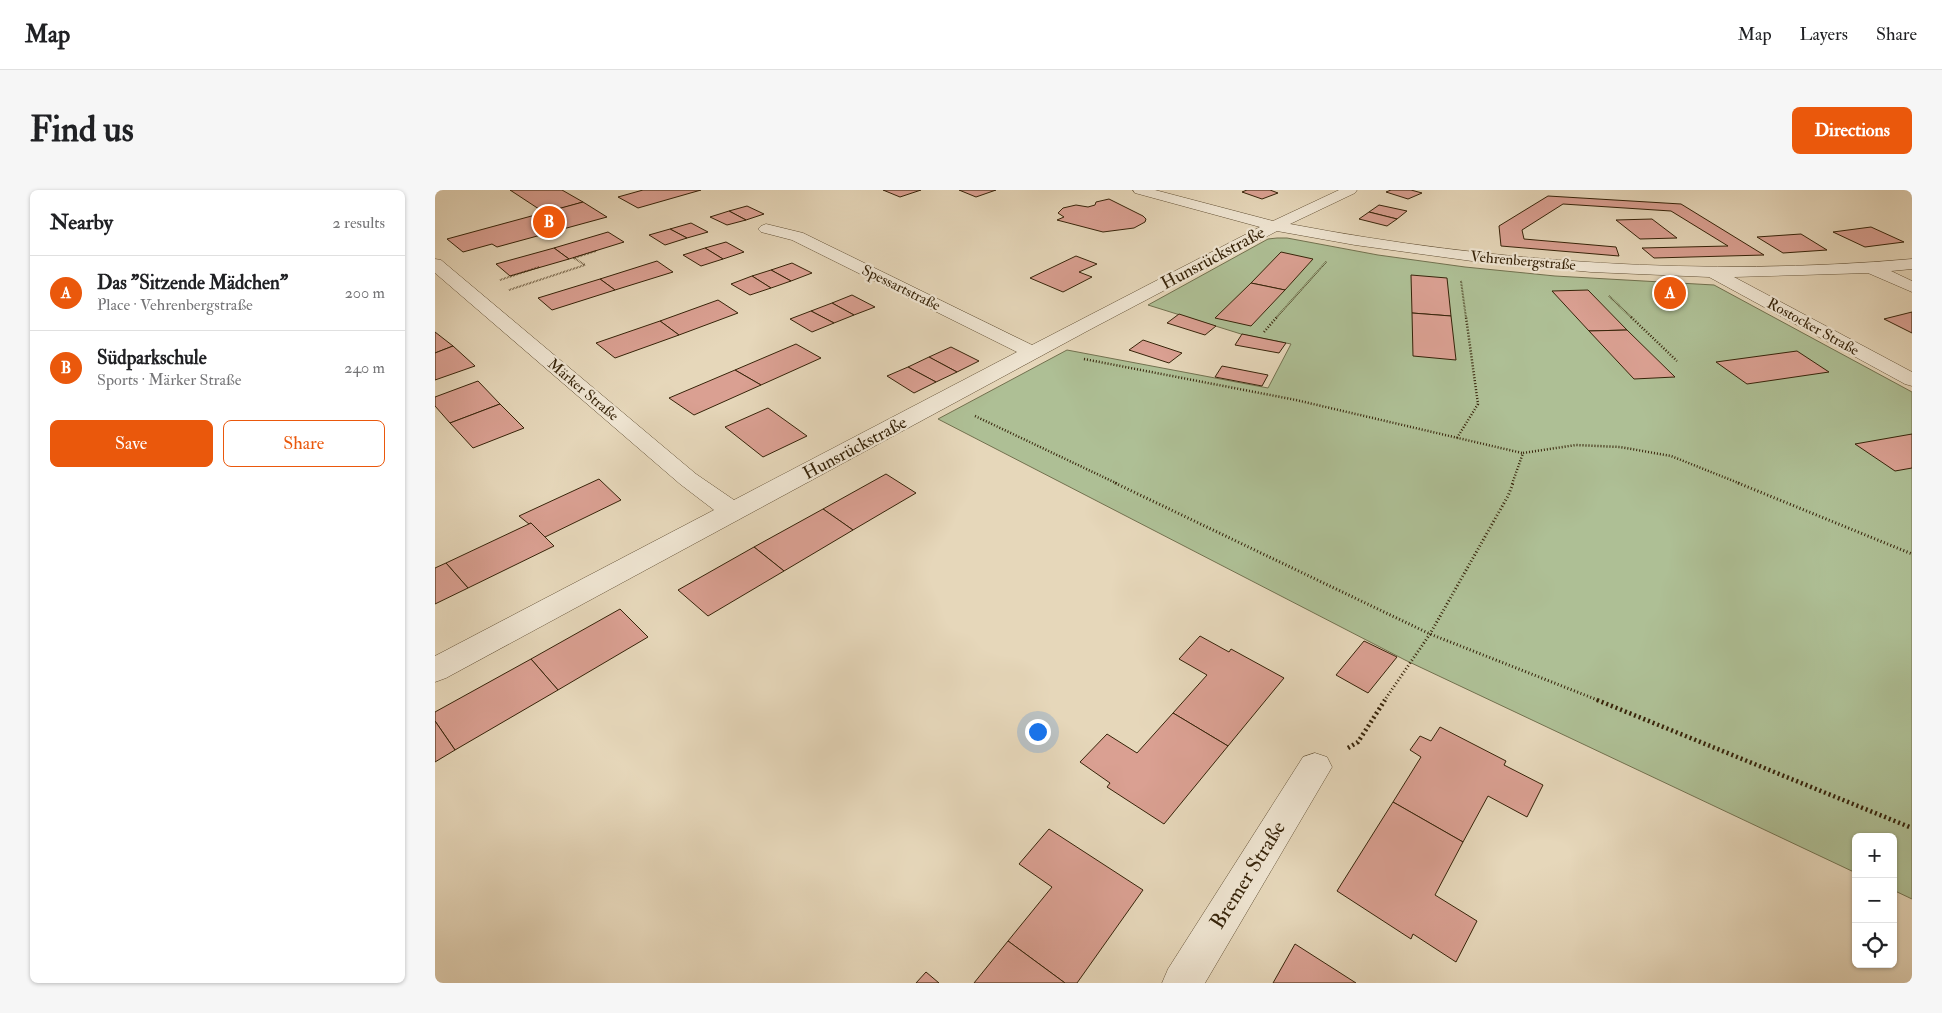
<!DOCTYPE html>
<html lang="en">
<head>
<meta charset="utf-8">
<style>
  :root { --surface:#fff; --page:#f6f6f6; --text:#202124; --muted:#757577; --line:#e0e0e0; --accent:#ea580c }
  body { margin:0; font-family:"IM FELL Double Pica",serif; background:var(--page); color:var(--text) }
  .controls { position:absolute; right:15px; bottom:15px; display:grid; overflow:hidden; border-radius:8px; box-shadow:0 1px 4px #0004 }
  .controls button { width:45px; height:45px; display:grid; place-items:center; padding:0; border:0; border-bottom:1px solid var(--line); background:var(--surface); color:var(--text); font:25px sans-serif }
  .you { position:absolute; left:602px; top:541px; width:18px; height:18px; margin:-12px; border:4px solid #fff; border-radius:50%; background:#1a73e8; box-shadow:0 0 0 8px #1a73e833 }
  .badge { display:grid; place-items:center; width:32px; height:32px; border-radius:50%; background:var(--accent); color:#fff; font-size:16px; font-weight:700 }
  .pin { position:absolute; translate:-50% -50%; border:2px solid #fff; box-shadow:0 1px 5px #0006 }
  .list { margin:0; padding:0; list-style:none }
  h2 { display:flex; justify-content:space-between; align-items:center; height:65px; margin:0; padding:0 20px; font-size:21px }
  h2 small { font-size:16px; font-weight:400; color:var(--muted) }
  .list li { display:grid; grid-template-columns:32px 1fr auto; gap:15px; align-items:center; box-sizing:border-box; height:75px; padding:0 20px; border-top:1px solid var(--line) }
  .list b { display:block; font-size:19px; white-space:nowrap }
  .list p { margin:0; font-size:16px; white-space:nowrap; color:var(--muted) }
  .list em { font-size:16px; font-style:normal; color:var(--muted) }
  .actions { display:flex; gap:10px; padding:15px 20px }
  .actions a { flex:1; padding:11px 0; border:1px solid var(--accent); border-radius:8px; text-align:center; font-size:18px; color:var(--accent) }
  .actions .main { background:var(--accent); color:#fff }
  .icon { flex:none; width:28px; height:28px; fill:none; stroke:currentColor; stroke-width:2; stroke-linecap:round; stroke-linejoin:round }
  .map { position:relative; flex:none; width:1477px; height:793px; overflow:hidden; border-radius:8px }
  header { display:flex; align-items:center; gap:30px; box-sizing:border-box; height:70px; padding:0 25px; background:var(--surface); border-bottom:1px solid var(--line) }
  header strong { font-size:24px }
  nav { display:flex; gap:28px; margin-inline-start:auto; font-size:18px }
  .intro { display:flex; align-items:center; justify-content:space-between; box-sizing:border-box; height:120px; padding:0 30px }
  h1 { margin:0; font-size:35px }
  .button { padding:12px 22px; border-radius:8px; background:var(--accent); color:#fff; font-size:18px; font-weight:700 }
  main { display:flex; gap:30px; padding:0 30px }
  aside { flex:1; background:var(--surface); border-radius:8px; box-shadow:0 1px 4px #0004 }
  .map>svg:first-child { display:block }
</style>
</head>
<body>
<header>
<strong>Map</strong>
<nav><a>Map</a><a>Layers</a><a>Share</a></nav>
</header>
<div class="intro"><h1>Find us</h1><a class="button">Directions</a></div>
<main>
<aside>
<h2>Nearby<small>2 results</small></h2>
<ul class="list">
<li><span class="badge">A</span><div><b>Das &quot;Sitzende Mädchen&quot;</b><p>Place · Vehrenbergstraße</p></div><em>200 m</em></li>
<li><span class="badge">B</span><div><b>Südparkschule</b><p>Sports · Märker Straße</p></div><em>240 m</em></li>
</ul>
<div class="actions"><a class="main">Save</a><a>Share</a></div>
</aside>
<div class="map">
<svg width="1477" height="793" viewBox="0 0 1477 793">
  <rect width="100%" height="100%" fill="#e6d7ba"/>
  <filter id="stains"><feTurbulence type="fractalNoise" baseFrequency=".004" numOctaves="4"/><feColorMatrix values="0 0 0 0 .2 0 0 0 0 .09 0 0 0 0 .02 0 0 0 .5 -.17"/></filter>
  <radialGradient id="worn" r=".72"><stop offset=".6" stop-color="#630" stop-opacity="0"/><stop offset="1" stop-color="#630" stop-opacity=".3"/></radialGradient>
  <!-- green -->
  <polygon fill="#aebf95" stroke="#72714f" points="842,48 852,48 943,65 1030,77 1120,86 1279,95 1477,202 1477,709 1458,700 1458,647 1421,647 1421,683 970,470 503,229 632,160 833,198 856,154 806,144 713,115 833,49"/>
  <!-- building -->
  <g fill="#daa092" stroke="#362309">
    <polygon points="75,0 127,0 148,12 110,23"/>
    <polygon points="208,0 266,0 203,18 183,7"/>
    <polygon points="448,0 486,0 465,7"/>
    <polygon points="524,0 561,0 541,7"/>
    <polygon points="812,0 835,0 843,3 827,9 807,2"/>
    <polygon points="956,0 976,0 987,3 973,9 951,2"/>
    <polygon points="1113,6 1246,14 1329,65 1219,68 1207,58 1293,56 1236,21 1128,14 1087,40 1089,49 1181,57 1184,66 1066,56 1064,36"/>
    <polygon points="674,9 708,26 711,29 710,32 699,38 668,42 622,30 629,27 623,23 628,18 641,15 653,17 660,15 661,12"/>
    <polygon points="148,12 172,27 62,57 57,54 28,62 12,49"/>
    <polygon points="944,15 972,21 962,29 934,22"/>
    <polygon points="312,16 329,24 311,30 294,21"/>
    <polygon points="294,21 311,30 292,35 275,27"/>
    <polygon points="934,22 962,29 952,36 924,29"/>
    <polygon points="1217,29 1242,48 1205,49 1181,30"/>
    <polygon points="256,33 273,42 252,48 235,39"/>
    <polygon points="1436,37 1469,52 1430,57 1398,42"/>
    <polygon points="235,39 252,48 230,55 214,45"/>
    <polygon points="173,42 189,52 134,69 119,58"/>
    <polygon points="1366,44 1392,60 1348,63 1322,47"/>
    <polygon points="291,52 309,62 288,69 270,58"/>
    <polygon points="119,58 134,69 75,86 61,74"/>
    <polygon points="270,58 288,69 266,76 248,65"/>
    <polygon points="846,62 878,69 850,100 816,93"/>
    <polygon points="641,66 662,74 644,82 657,87 628,102 595,88"/>
    <polygon points="222,71 238,82 180,100 165,89"/>
    <polygon points="357,73 377,83 356,91 336,80"/>
    <polygon points="336,80 356,91 336,98 317,86"/>
    <polygon points="976,85 1012,88 1016,126 977,123"/>
    <polygon points="317,86 336,98 315,105 296,94"/>
    <polygon points="165,89 180,100 117,120 103,108"/>
    <polygon points="816,93 850,100 816,136 780,128"/>
    <polygon points="1153,100 1192,140 1154,141 1117,101"/>
    <polygon points="417,105 440,117 419,125 397,113"/>
    <polygon points="283,110 303,123 244,145 225,131"/>
    <polygon points="397,113 419,125 399,133 376,121"/>
    <polygon points="376,121 399,133 377,142 355,129"/>
    <polygon points="1477,122 1477,143 1449,129"/>
    <polygon points="977,123 1016,126 1021,170 978,166"/>
    <polygon points="744,124 781,136 770,145 732,133"/>
    <polygon points="225,131 244,145 180,168 161,153"/>
    <polygon points="1192,140 1240,187 1199,189 1154,141"/>
    <polygon points="0,142 18,156 0,163"/>
    <polygon points="807,144 851,153 844,163 800,155"/>
    <polygon points="708,150 747,163 734,173 694,160"/>
    <polygon points="361,154 386,168 326,195 300,180"/>
    <polygon points="18,156 40,176 0,190 0,163"/>
    <polygon points="516,157 544,171 522,182 494,167"/>
    <polygon points="1362,161 1394,182 1312,194 1281,172"/>
    <polygon points="494,167 522,182 501,192 473,177"/>
    <polygon points="787,176 833,185 827,196 780,187"/>
    <polygon points="473,177 501,192 479,203 452,186"/>
    <polygon points="300,180 326,195 259,225 234,208"/>
    <polygon points="43,191 65,214 15,233 0,216 0,207"/>
    <polygon points="65,214 89,238 38,258 15,233"/>
    <polygon points="333,218 372,246 328,267 290,237"/>
    <polygon points="1477,244 1477,278 1460,281 1420,254"/>
    <polygon points="451,284 481,303 418,340 388,319"/>
    <polygon points="164,289 186,310 110,347 96,333 94,334 84,326"/>
    <polygon points="388,319 418,340 349,381 319,357"/>
    <polygon points="96,333 119,356 33,398 11,373"/>
    <polygon points="319,357 349,381 273,426 243,400"/>
    <polygon points="11,373 33,398 0,414 0,378"/>
    <polygon points="185,419 213,447 123,500 96,469"/>
    <polygon points="765,446 794,462 796,459 849,488 793,556 738,523 772,485 744,469"/>
    <polygon points="929,451 962,467 933,503 901,485"/>
    <polygon points="96,469 123,500 20,560 0,531 0,522"/>
    <polygon points="738,523 793,556 729,634 672,597 675,593 645,572 672,544 702,563"/>
    <polygon points="0,531 20,560 0,572"/>
    <polygon points="1005,537 1071,571 1069,575 1108,595 1092,627 1053,606 1028,652 958,612 986,567 975,560 985,546 996,551"/>
    <polygon points="958,612 1028,652 1000,705 1042,731 1021,772 978,744 976,749 902,701"/>
    <polygon points="614,639 708,700 642,793 630,793 573,751 617,697 584,674"/>
    <polygon points="573,751 630,793 539,793"/>
    <polygon points="860,754 921,793 838,793"/>
    <polygon points="491,782 504,793 481,793"/>
  </g>
  <g fill="none" stroke-linecap="round" stroke-linejoin="round">
    <defs>
      <g id="minor">
        <path d="M 698,0 L 720,0 L 838,31 L 904,0 L 922,0 L 920,3 L 855,34 C 1060,73 1270,87 1477,69 L 1477,79 L 1456,81 L 1477,91 L 1477,102 L 1433,83 L 1299,87 L 1477,182 L 1477,196 L 1470,194 L 1274,87 L 1156,82 L 1037,71 L 920,55 L 842,41 L 656,139 L 11,488 L 0,492 L 0,466 L 279,320 L 245,294 L 0,83 L 0,69 L 6,70 L 261,284 L 299,310 L 582,162 L 357,50 L 326,42 L 323,39 L 326,36 L 331,34 L 368,43 L 597,155 L 825,37 L 700,3 Z"/>
        <polygon points="880,563 892,567 897,577 770,793 727,793 733,779 868,567"/>
      </g>
    </defs>
    <!-- minor casing -->
    <use href="#minor" stroke="#625035" stroke-width="1"/>
    <!-- path-far3 -->
    <g stroke="#362309" stroke-width="2" stroke-dasharray="0.5 1" stroke-linecap="butt">
      <polyline points="65,90 104,77"/>
      <polyline points="1026,91 1031,128"/>
      <polyline points="74,100 150,75 139,68 161,61"/>
      <polyline points="1174,106 1197,128"/>
      <polyline points="841,128 892,71"/>
    </g>
    <!-- path-far2 -->
    <g stroke="#362309" stroke-width="2.5" stroke-dasharray="1 2" stroke-linecap="butt">
      <polyline points="1196,127 1242,171"/>
      <polyline points="829,142 842,127"/>
      <polyline points="649,169 861,210 1087,263"/>
      <polyline points="540,226 683,294"/>
      <polyline points="1022,248 1043,214 1031,127"/>
      <polyline points="1077,294 1088,263 1141,255 1185,257 1236,266 1306,294"/>
    </g>
    <!-- path-far1 -->
    <g stroke="#362309" stroke-width="3" stroke-dasharray="1 2.5" stroke-linecap="butt">
      <polyline points="680,293 995,444 1165,511"/>
      <polyline points="1303,293 1477,364"/>
      <polyline points="949,511 995,444 1073,306 1078,293"/>
    </g>
    <!-- path -->
    <g stroke="#362309" stroke-width="4.5" stroke-dasharray="2 3" stroke-linecap="butt">
      <polyline points="1162,510 1477,638"/>
      <polyline points="913,558 923,552 950,510"/>
    </g>
    <!-- minor -->
    <use href="#minor" fill="#efe5d2" fill-rule="evenodd"/>
  </g>
  <g text-anchor="middle" dominant-baseline="central" stroke-width="4.5" stroke-linejoin="round" paint-order="stroke">
    <!-- far-street labels -->
    <g font-size="15" fill="#362309" stroke="#efe5d2">
      <text transform="translate(1088 71) rotate(5)">Vehrenbergstraße</text>
      <text transform="translate(466 98) rotate(26)">Spessartstraße</text>
      <text transform="translate(1378 137) rotate(29)">Rostocker Straße</text>
      <text transform="translate(148 200) rotate(40)">Märker Straße</text>
    </g>
    <!-- street labels -->
    <g font-size="18" fill="#362309" stroke="#efe5d2">
      <text transform="translate(778 68) rotate(-28)">Hunsrückstraße</text>
      <text transform="translate(420 258) rotate(-28)">Hunsrückstraße</text>
    </g>
    <!-- near-street labels -->
    <g font-size="21" fill="#362309" stroke="#efe5d2">
      <text transform="translate(813 685) rotate(-58)">Bremer Straße</text>
    </g>
  </g>
  <rect width="100%" height="100%" filter="url(#stains)"/>
  <rect width="100%" height="100%" fill="url(#worn)"/>
</svg>
<div class="controls">
<button>+</button>
<button>−</button>
<button><svg class="icon" aria-label="locate" viewBox="0 0 24 24"><circle cx="12" cy="12" r="6"/><path d="M12 2v4M12 18v4M2 12h4M18 12h4"/></svg></button>
</div>
<div class="you"></div>
<div class="pin badge" style="left:1235px;top:103px">A</div>
<div class="pin badge" style="left:114px;top:32px">B</div>
</div>
</main>
</body>
</html>
